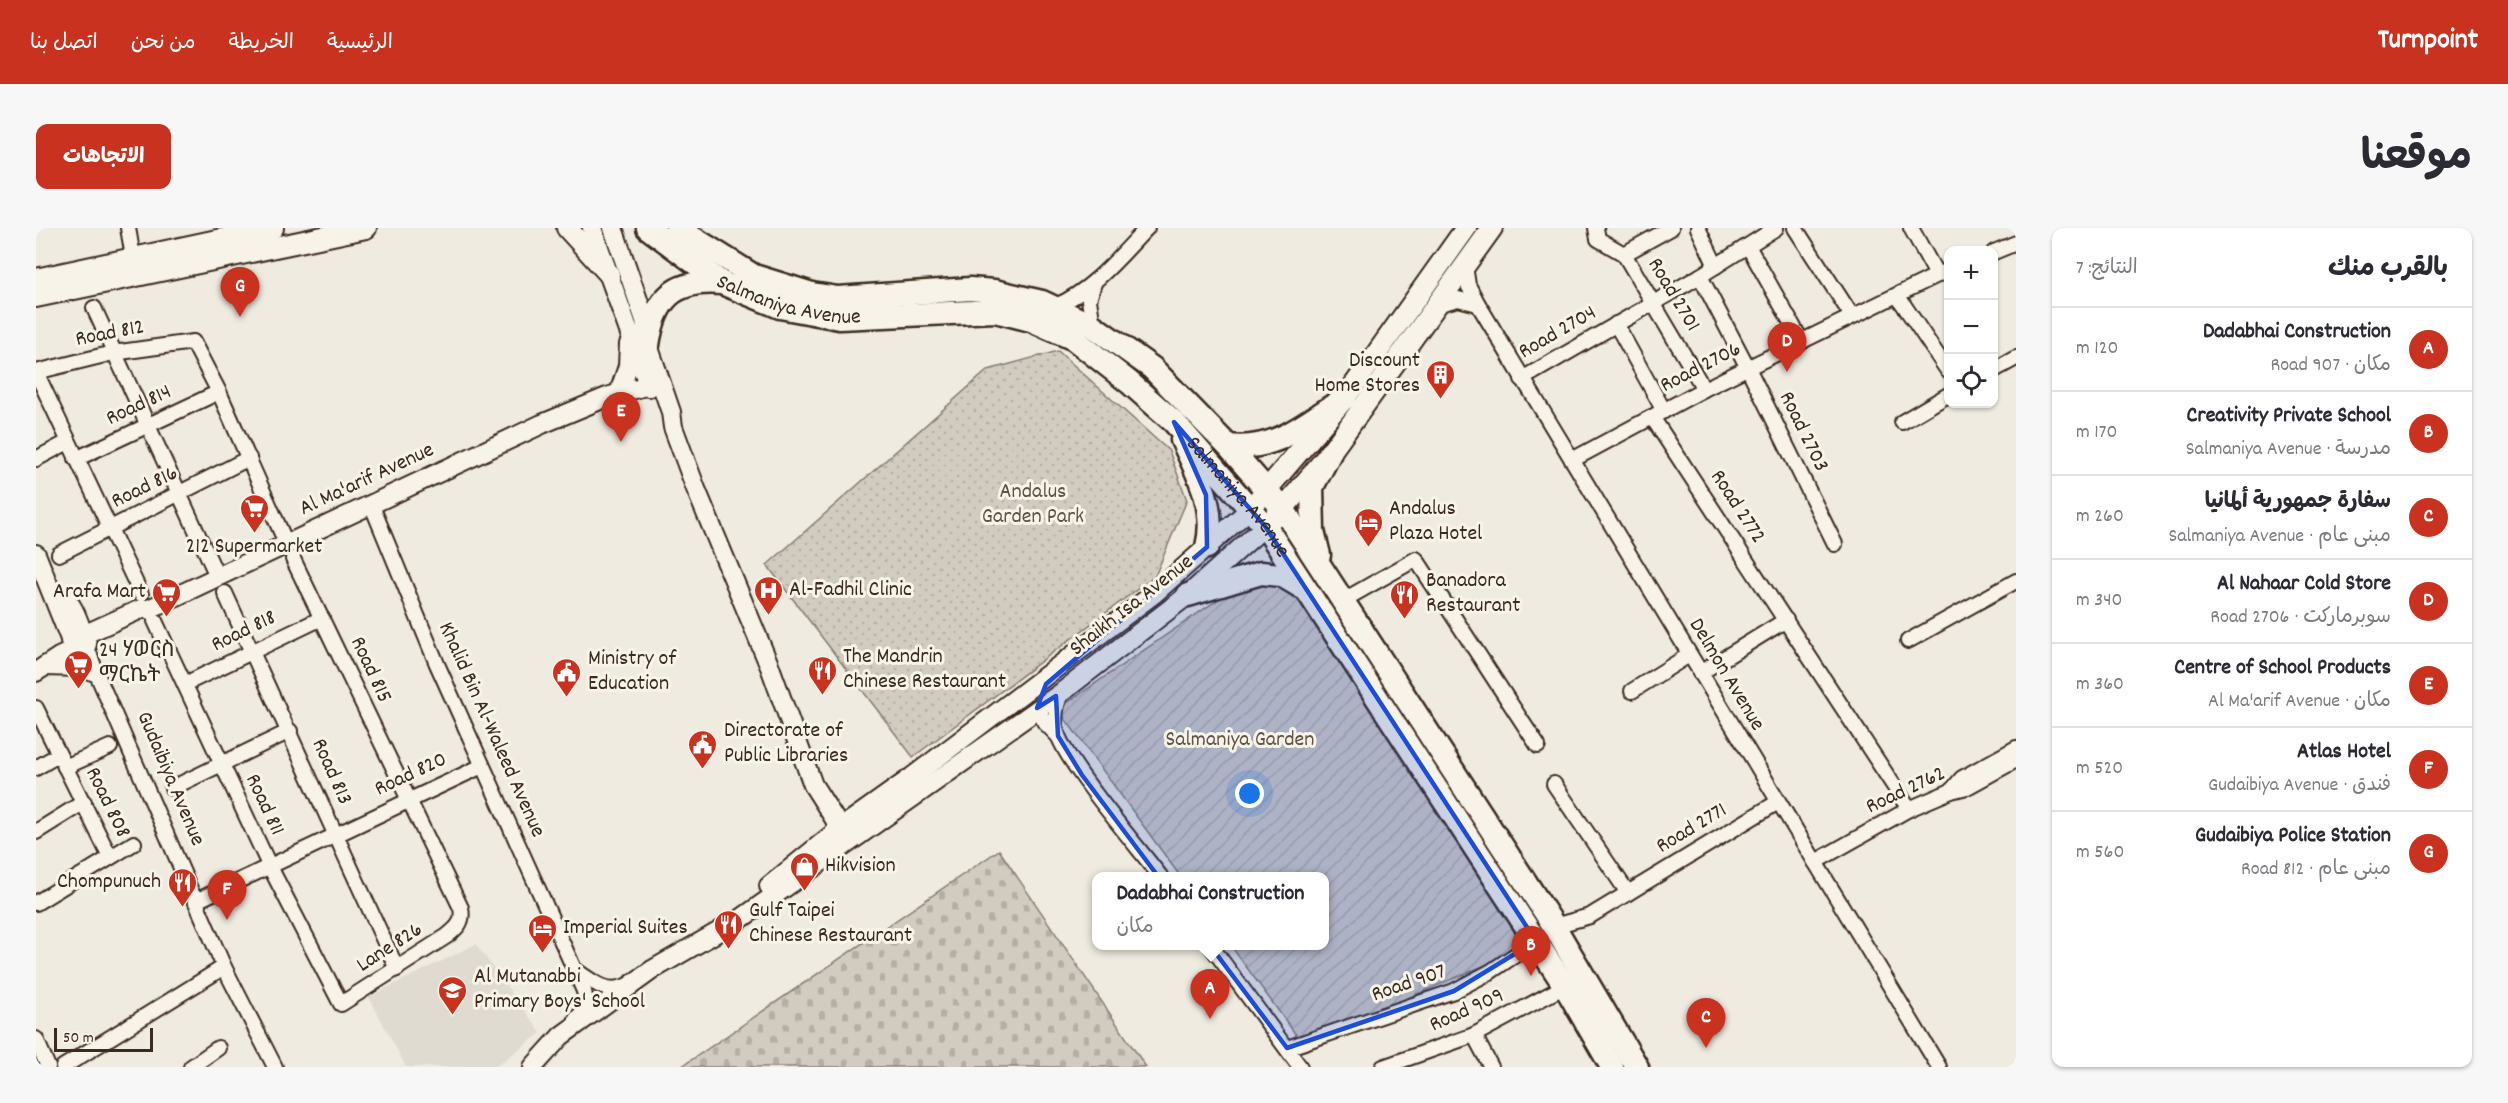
<!DOCTYPE html>
<html lang="ar">
<head>
<meta charset="utf-8">
<style>
  :root { --surface:#fff; --page:#f7f7f7; --text:#2b2b33; --muted:#7c7c81; --line:#e1e1e2; --accent:#c8321e }
  body { margin:0; font-family:Dekko,"Playpen Sans Arabic","Noto Sans Ethiopic",sans-serif; background:var(--page); color:var(--text); direction:rtl }
  .controls { position:absolute; right:18px; top:18px; display:grid; overflow:hidden; border-radius:12px; box-shadow:0 2px 4px #0004 }
  .controls button { width:54px; height:54px; display:grid; place-items:center; padding:0; border:0; border-bottom:2px solid var(--line); background:var(--surface); color:var(--text); font:30px sans-serif }
  .scale { position:absolute; left:18px; bottom:15px; width:99px; box-sizing:border-box; padding-left:6px; border:3px solid #3b2a1e; border-top:0; font-size:16px; line-height:21px; white-space:nowrap; color:#3b2a1e; -webkit-text-stroke:4px #f7f3e8; paint-order:stroke }
  .you { position:absolute; left:1214px; top:566px; width:21px; height:21px; margin:-15px; border:4px solid #fff; border-radius:50%; background:#1a73e8; box-shadow:0 0 0 9px #1a73e833 }
  .badge { display:grid; place-items:center; width:39px; height:39px; border-radius:50%; background:var(--accent); color:#fff; font-size:20px; font-weight:700 }
  .pin { position:absolute; translate:-50% -50px; filter:drop-shadow(0 2px 3px #0008) }
  .pin::after { content:''; position:absolute; top:32px; width:21px; height:18px; background:inherit; clip-path:polygon(0 0,100% 0,50% 100%) }
  .popup { position:absolute; left:1056px; top:644px; width:237px; height:78px; box-sizing:border-box; display:grid; place-content:center; border-radius:12px; background:var(--surface); filter:drop-shadow(0 2px 4px #0005); font-size:20px; white-space:nowrap; color:var(--muted) }
  .popup b { font-size:22px; color:var(--text) }
  .popup::after { content:''; position:absolute; left:50%; top:100%; margin-left:-12px; border:12px solid transparent; border-top-color:var(--surface) }
  .list { margin:0; padding:0; list-style:none }
  h2 { display:flex; justify-content:space-between; align-items:center; height:78px; margin:0; padding:0 24px; font-size:26px }
  h2 small { font-size:20px; font-weight:400; color:var(--muted) }
  .list li { display:grid; grid-template-columns:39px 1fr auto; gap:18px; align-items:center; box-sizing:border-box; height:84px; padding:0 24px; border-top:2px solid var(--line) }
  .list b { display:block; font-size:22px; white-space:nowrap }
  .list p { margin:0; font-size:20px; white-space:nowrap; color:var(--muted) }
  .list em { font-size:20px; font-style:normal; color:var(--muted) }
  .icon { flex:none; width:33px; height:33px; fill:none; stroke:currentColor; stroke-width:2; stroke-linecap:round; stroke-linejoin:round }
  .map { position:relative; flex:none; width:1980px; height:839px; overflow:hidden; direction:ltr; border-radius:12px }
  header { display:flex; align-items:center; gap:36px; box-sizing:border-box; height:84px; padding:0 30px; background:var(--accent); color:#fff }
  header strong { font-size:28px }
  nav { display:flex; gap:33px; margin-inline-start:auto; font-size:21px }
  .intro { display:flex; align-items:center; justify-content:space-between; box-sizing:border-box; height:144px; padding:0 36px }
  h1 { margin:0; font-size:42px }
  .button { padding:15px 27px; border-radius:12px; background:var(--accent); color:#fff; font-size:21px; font-weight:700 }
  main { display:flex; gap:36px; padding:0 36px }
  aside { flex:1; background:var(--surface); border-radius:12px; box-shadow:0 2px 4px #0004 }
  .map>svg:first-child { display:block }
</style>
</head>
<body>
<header>
<strong>Turnpoint</strong>
<nav><a>الرئيسية</a><a>الخريطة</a><a>من نحن</a><a>اتصل بنا</a></nav>
</header>
<div class="intro"><h1>موقعنا</h1><a class="button">الاتجاهات</a></div>
<main>
<aside>
<h2>بالقرب منك<small>النتائج: 7</small></h2>
<ul class="list">
<li><span class="badge">A</span><div><b>Dadabhai Construction</b><p>مكان · Road 907</p></div><em>120 m</em></li>
<li><span class="badge">B</span><div><b>Creativity Private School</b><p>مدرسة · Salmaniya Avenue</p></div><em>170 m</em></li>
<li><span class="badge">C</span><div><b>سفارة جمهورية ألمانيا</b><p>مبنى عام · Salmaniya Avenue</p></div><em>260 m</em></li>
<li><span class="badge">D</span><div><b>Al Nahaar Cold Store</b><p>سوبرماركت · Road 2706</p></div><em>340 m</em></li>
<li><span class="badge">E</span><div><b>Centre of School Products</b><p>مكان · Al Ma'arif Avenue</p></div><em>360 m</em></li>
<li><span class="badge">F</span><div><b>Atlas Hotel</b><p>فندق · Gudaibiya Avenue</p></div><em>520 m</em></li>
<li><span class="badge">G</span><div><b>Gudaibiya Police Station</b><p>مبنى عام · Road 812</p></div><em>560 m</em></li>
</ul>
</aside>
<div class="map">
<svg width="1980" height="839" viewBox="0 0 1980 839">
  <defs>
    <pattern id="grass-dots" width="8" height="8" patternUnits="userSpaceOnUse" patternTransform="scale(1.5)"><rect width="8" height="8" fill="#d1cbc0"/><path d="M2 2h.1M6 6h.1" fill="none" stroke="#b4aea5" stroke-width="1.8" stroke-linecap="round"/></pattern>
    <pattern id="cemetery-stones" width="16" height="16" patternUnits="userSpaceOnUse" patternTransform="scale(1.5)"><rect width="16" height="16" fill="#d1cbc0"/><path d="M2 7V4a2 2 0 0 1 4 0v3zM10 15v-3a2 2 0 0 1 4 0v3z" fill="#b4aea5"/></pattern>
    <pattern id="garden-furrows" width="10" height="10" patternUnits="userSpaceOnUse" patternTransform="scale(1.5)"><rect width="10" height="10" fill="#d1cbc0"/><path d="M-1 1l2-2M0 10L10 0M9 11l2-2" fill="none" stroke="#b4aea5"/></pattern>
  </defs>
  <rect width="100%" height="100%" fill="#efebe0"/>
  <filter id="ink" filterUnits="userSpaceOnUse"><feTurbulence type="fractalNoise" baseFrequency=".0167" numOctaves="2"/><feDisplacementMap in="SourceGraphic" scale="12" xChannelSelector="R" yChannelSelector="G"/><feConvolveMatrix kernelMatrix="1 2 1 2 8 2 1 2 1" color-interpolation-filters="sRGB"/></filter>
  <g filter="url(#ink)">
    <!-- built -->
    <polygon fill="#e0dbd0" points="440,716 505,805 459,839 370,839 333,769"/>
    <!-- grass -->
    <polygon fill="url(#grass-dots)" stroke="#867a6f" stroke-width="1.5" points="1022,123 1133,223 1151,272 1119,348 877,529 731,337 952,142"/>
    <!-- cemetery -->
    <polygon fill="url(#cemetery-stones)" stroke="#867a6f" stroke-width="1.5" points="963,622 1110,839 645,839"/>
    <!-- garden -->
    <polygon fill="url(#garden-furrows)" stroke="#867a6f" stroke-width="1.5" points="1241,354 1267,374 1494,718 1266,815 1195,718 1288,718 1288,648 1144,648 1022,481 1196,362 1219,356"/>
    <g fill="none" stroke-linecap="round" stroke-linejoin="round">
      <defs>
        <g id="minor">
          <polyline points="92,0 97,29"/>
          <polyline points="1560,0 1562,11 1588,26 1668,161"/>
          <polyline points="1662,0 1680,38"/>
          <polyline points="1759,0 1816,88"/>
          <polyline points="1875,0 1901,47"/>
          <polyline points="1712,18 1766,114"/>
          <polyline points="1958,24 1980,15"/>
          <polyline points="1588,26 1635,0"/>
          <polyline points="1429,38 1432,57 1442,76 1903,839"/>
          <polyline points="1664,48 1712,140 1799,316"/>
          <polyline points="1861,67 1912,143"/>
          <polyline points="1400,77 1422,71 1442,76"/>
          <path d="M 1020,78 C 1058,61 1083,29 1111,0"/>
          <polyline points="58,80 181,348"/>
          <polyline points="1580,96 1628,183"/>
          <polyline points="1057,98 1053,72 1058,55"/>
          <polyline points="1958,142 1980,130"/>
          <polyline points="0,144 77,125 157,114 183,164 250,315"/>
          <polyline points="0,144 105,366"/>
          <polyline points="1486,151 1664,48 1740,0"/>
          <polyline points="1616,189 1873,581"/>
          <polyline points="1866,194 1912,167"/>
          <polyline points="0,231 32,214"/>
          <polyline points="40,231 183,164"/>
          <polyline points="1536,232 1668,161 1912,42"/>
          <polyline points="336,278 401,436 548,763 551,779 540,791"/>
          <polyline points="23,326 213,230"/>
          <polyline points="189,365 361,741"/>
          <polyline points="1306,373 1380,331 1502,518"/>
          <path d="M 119,393 L 233,637 L 305,776 L 411,708 C 421,700 428,694 425,680 L 257,331"/>
          <polyline points="1872,413 1980,353"/>
          <polyline points="50,416 60,444 188,739 239,839"/>
          <polyline points="1664,445 1750,392"/>
          <polyline points="149,456 286,390"/>
          <polyline points="1596,463 1653,427"/>
          <path d="M 1026,464 C 1020,476 1018,488 1020,500 C 1024,529 1103,620 1124,648"/>
          <polyline points="0,480 74,629"/>
          <polyline points="1001,480 1009,495 1022,508"/>
          <polyline points="29,539 74,519"/>
          <polyline points="0,540 22,527"/>
          <polyline points="1518,556 1592,665"/>
          <polyline points="136,560 254,503"/>
          <polyline points="1915,563 1926,550 1980,520"/>
          <polyline points="0,604 48,574"/>
          <polyline points="1779,634 1873,581 1915,563 1931,559 1980,532"/>
          <polyline points="160,673 446,538"/>
          <polyline points="0,675 98,615"/>
          <polyline points="1518,698 1554,688 1742,574"/>
          <polyline points="1175,718 1264,839"/>
          <path d="M 539,742 C 555,752 570,767 590,758"/>
          <polyline points="1438,807 1455,839"/>
          <polyline points="0,811 12,839"/>
          <polyline points="1251,820 1418,763 1454,744 1500,713"/>
          <polyline points="27,839 188,739"/>
          <polyline points="155,839 182,820"/>
          <polyline points="1347,839 1438,807 1529,758"/>
        </g>
        <g id="tertiary">
          <polyline points="556,0 613,159"/>
          <polyline points="577,0 609,92 612,117 635,184 637,199 660,261 734,439 777,557 810,609"/>
          <polyline points="585,159 592,138 593,116"/>
          <polyline points="0,326 38,421"/>
          <path d="M 17,364 C 36,365 45,400 50,416"/>
          <polyline points="34,413 105,381 113,381 506,196 571,169 623,154"/>
          <polyline points="9,438 43,439 60,444"/>
          <polyline points="0,444 23,429 51,416"/>
          <polyline points="733,658 803,601 876,549 1119,365 1215,280"/>
          <polyline points="497,839 525,808 616,742 706,690 1026,464 1152,367 1229,298"/>
        </g>
        <g id="secondary">
          <polyline points="531,0 573,46"/>
          <polyline points="0,51 237,0"/>
          <path d="M 0,69 C 110,45 220,24 330,0"/>
          <polyline points="1215,280 1309,170 1430,0"/>
          <polyline points="1229,298 1247,281 1294,225 1456,0"/>
        </g>
        <g id="primary">
          <path id="s1" d="M 612,0 L 686,55 L 744,79 L 803,90 L 959,83 L 995,92 L 1038,111 L 1094,155 L 1138,194 L 1229,298 L 1529,758 L 1576,839"/>
          <polyline points="641,0 718,48 776,66 802,70 934,61 958,63 1006,74 1057,98 1116,140 1192,218 1247,281 1518,698 1601,839"/>
          <path d="M 612,117 C 619,71 637,51 686,55"/>
          <path d="M 1146,212 C 1162,246 1181,280 1171,319"/>
          <path d="M 1192,218 C 1241,224 1270,194 1309,170"/>
          <polyline points="1283,327 1277,303 1276,259 1294,225"/>
          <polyline points="1152,367 1225,345 1245,347 1267,360"/>
        </g>
      </defs>
      <!-- minor casing -->
      <use href="#minor" stroke="#3b2a1e" stroke-width="18"/>
      <!-- tertiary casing -->
      <use href="#tertiary" stroke="#3b2a1e" stroke-width="22"/>
      <!-- secondary casing -->
      <use href="#secondary" stroke="#3b2a1e" stroke-width="24"/>
      <!-- primary casing -->
      <use href="#primary" stroke="#3b2a1e" stroke-width="27"/>
      <!-- minor -->
      <use href="#minor" stroke="#f7f3e8" stroke-width="14"/>
      <!-- tertiary -->
      <use href="#tertiary" stroke="#f7f3e8" stroke-width="18"/>
      <!-- secondary -->
      <use href="#secondary" stroke="#f7f3e8" stroke-width="20"/>
      <!-- primary -->
      <use href="#primary" stroke="#f7f3e8" stroke-width="22"/>
    </g>
  </g>
  <!-- marked area -->
  <path fill="#1d4ed8" fill-opacity="0.2" stroke="#1d4ed8" stroke-width="4.5" stroke-linejoin="round" d="M 1138,194 L 1229,298 L 1500,713 L 1418,763 L 1251,820 L 1046,547 L 1022,508 L 1020,468 L 1001,480 L 1010,456 L 1171,319 L 1170,267 Z"/>
  <!-- icons -->
  <defs>
    <symbol id="building-pin" viewBox="-11 -11 22 30"><path d="M0 17L-7.5 6A9.5 9.5 0 1 1 7.5 6Z" fill="#c8321e" stroke="#f7f3e8"/><path d="M-4-6H4V6H1V3H-1V6H-4ZM-2.5-4.3h1.7v1.8h-1.7ZM.8-4.3h1.7v1.8H.8ZM-2.5-1h1.7V.8h-1.7ZM.8-1h1.7V.8H.8Z" fill="#fff"/></symbol>
    <symbol id="supermarket-pin" viewBox="-11 -11 22 30"><path d="M0 17L-7.5 6A9.5 9.5 0 1 1 7.5 6Z" fill="#c8321e" stroke="#f7f3e8"/><path d="M-6-5.5h2.5l.6 2H6L4.5 2H-2.5L-4.4-4H-6ZM-1.5 3.2a1.3 1.3 0 1 0 .1 0ZM3 3.2a1.3 1.3 0 1 0 .1 0Z" fill="#fff"/></symbol>
    <symbol id="hotel-pin" viewBox="-11 -11 22 30"><path d="M0 17L-7.5 6A9.5 9.5 0 1 1 7.5 6Z" fill="#c8321e" stroke="#f7f3e8"/><path d="M-6-4.5h1.5V1H6V5H4.5V3h-9V5H-6ZM-4 0a1.8 1.8 0 1 1 3.6 0ZM.5 0V-2.5h3Q6-2.5 6 0Z" fill="#fff"/></symbol>
    <symbol id="hospital-pin" viewBox="-11 -11 22 30"><path d="M0 17L-7.5 6A9.5 9.5 0 1 1 7.5 6Z" fill="#c8321e" stroke="#f7f3e8"/><path d="M-5-5h3v3.5h4V-5h3V5h-3V1.5h-4V5h-3Z" fill="#fff"/></symbol>
    <symbol id="restaurant-pin" viewBox="-11 -11 22 30"><path d="M0 17L-7.5 6A9.5 9.5 0 1 1 7.5 6Z" fill="#c8321e" stroke="#f7f3e8"/><path d="M-5-6h1v4h1v-4h1v4h1v-4h1v5L-1.5 .5V6h-2V.5L-5-1ZM5-6V6H3V1.5H1.5Q1.5-4 5-6Z" fill="#fff"/></symbol>
    <symbol id="civic-pin" viewBox="-11 -11 22 30"><path d="M0 17L-7.5 6A9.5 9.5 0 1 1 7.5 6Z" fill="#c8321e" stroke="#f7f3e8"/><path d="M-.6-6.5H3V-4.5H.6V-3L4-1V1h2V6H-6V1h2V-1L-.6-3ZM-1.2 2.5V6h2.4V2.5Z" fill="#fff"/></symbol>
    <symbol id="shop-pin" viewBox="-11 -11 22 30"><path d="M0 17L-7.5 6A9.5 9.5 0 1 1 7.5 6Z" fill="#c8321e" stroke="#f7f3e8"/><path d="M-5-2.5h2.3a2.7 3.5 0 0 1 5.4 0H5L5.5 6h-11ZM-1.5-2.5h3a1.5 2.3 0 0 0-3 0Z" fill="#fff"/></symbol>
    <symbol id="school-pin" viewBox="-11 -11 22 30"><path d="M0 17L-7.5 6A9.5 9.5 0 1 1 7.5 6Z" fill="#c8321e" stroke="#f7f3e8"/><path d="M0-5L7-2L0 1L-7-2ZM-4 1L0 2.5L4 1V4Q0 6-4 4Z" fill="#fff"/></symbol>
  </defs>
  <g fill-rule="evenodd">
    <use href="#building-pin" x="1388" y="130" width="33" height="45"/>
    <use href="#supermarket-pin" x="202" y="264" width="33" height="45"/>
    <use href="#hotel-pin" x="1316" y="278" width="33" height="45"/>
    <use href="#hospital-pin" x="716" y="346" width="33" height="45"/>
    <use href="#supermarket-pin" x="114" y="348" width="33" height="45"/>
    <use href="#restaurant-pin" x="1352" y="350" width="33" height="45"/>
    <use href="#supermarket-pin" x="26" y="420" width="33" height="45"/>
    <use href="#restaurant-pin" x="770" y="426" width="33" height="45"/>
    <use href="#civic-pin" x="514" y="428" width="33" height="45"/>
    <use href="#civic-pin" x="650" y="500" width="33" height="45"/>
    <use href="#shop-pin" x="752" y="622" width="33" height="45"/>
    <use href="#restaurant-pin" x="130" y="638" width="33" height="45"/>
    <use href="#restaurant-pin" x="676" y="680" width="33" height="45"/>
    <use href="#hotel-pin" x="490" y="684" width="33" height="45"/>
    <use href="#school-pin" x="400" y="746" width="33" height="45"/>
  </g>
  <g text-anchor="middle" dominant-baseline="central" stroke-width="6" stroke-linejoin="round" paint-order="stroke">
    <!-- street labels -->
    <g font-size="22" fill="#3b2a1e" stroke="#f7f3e8">
      <text stroke="none"><textPath href="#s1" startOffset="162">Salmaniya Avenue</textPath></text>
      <text transform="translate(1637 67) rotate(59)">Road 2701</text>
      <text transform="translate(1522 105) rotate(-30)">Road 2704</text>
      <text transform="translate(74 106) rotate(-11)">Road 812</text>
      <text transform="translate(1665 140) rotate(-27)">Road 2706</text>
      <text transform="translate(103 178) rotate(-25)">Road 814</text>
      <text transform="translate(1767 204) rotate(64)">Road 2703</text>
      <text transform="translate(331 252) rotate(-25)">Al Ma'arif Avenue</text>
      <text transform="translate(109 260) rotate(-26)">Road 816</text>
      <text stroke="none"><textPath href="#s1" startOffset="684">Salmaniya Avenue</textPath></text>
      <text transform="translate(1701 279) rotate(57)">Road 2772</text>
      <text transform="translate(1096 378) rotate(-38)">Shaikh Isa Avenue</text>
      <text transform="translate(208 404) rotate(-26)">Road 818</text>
      <text transform="translate(334 442) rotate(65)">Road 815</text>
      <text transform="translate(1690 447) rotate(59)">Delmon Avenue</text>
      <text transform="translate(455 502) rotate(66)">Khalid Bin Al-Waleed Avenue</text>
      <text transform="translate(295 544) rotate(66)">Road 813</text>
      <text transform="translate(375 547) rotate(-25)">Road 820</text>
      <text transform="translate(134 551) rotate(67)">Gudaibiya Avenue</text>
      <text transform="translate(1870 563) rotate(-25)">Road 2762</text>
      <text transform="translate(71 575) rotate(64)">Road 808</text>
      <text transform="translate(228 577) rotate(65)">Road 811</text>
      <text transform="translate(1656 601) rotate(-31)">Road 2771</text>
      <text transform="translate(354 720) rotate(-33)">Lane 826</text>
      <text transform="translate(1373 756) rotate(-19)">Road 907</text>
      <text transform="translate(1431 783) rotate(-24)">Road 909</text>
    </g>
    <!-- poi labels -->
    <g font-size="22" fill="#3b2a1e" stroke="#f7f3e8" text-anchor="start">
      <text x="1384" y="133" text-anchor="end">Discount<tspan x="1384" dy="25">Home Stores</tspan></text>
      <text x="1353" y="281">Andalus<tspan x="1353" dy="25">Plaza Hotel</tspan></text>
      <text x="218" y="319" text-anchor="middle">212 Supermarket</text>
      <text x="1390" y="353">Banadora<tspan x="1390" dy="25">Restaurant</tspan></text>
      <text x="753" y="362">Al-Fadhil Clinic</text>
      <text x="110" y="364" text-anchor="end">Arafa Mart</text>
      <text x="63" y="423">24 ሃወርስ<tspan x="63" dy="25">ማርኬት</tspan></text>
      <text x="807" y="429">The Mandrin<tspan x="807" dy="25">Chinese Restaurant</tspan></text>
      <text x="552" y="431">Ministry of<tspan x="552" dy="25">Education</tspan></text>
      <text x="688" y="503">Directorate of<tspan x="688" dy="25">Public Libraries</tspan></text>
      <text x="789" y="638">Hikvision</text>
      <text x="125" y="654" text-anchor="end">Chompunuch</text>
      <text x="713" y="683">Gulf Taipei<tspan x="713" dy="25">Chinese Restaurant</tspan></text>
      <text x="527" y="700">Imperial Suites</text>
      <text x="438" y="749">Al Mutanabbi<tspan x="438" dy="25">Primary Boys' School</tspan></text>
    </g>
    <!-- park labels -->
    <g font-size="22" fill="#605246" stroke="#f7f3e8">
      <text x="997" y="264">Andalus<tspan x="997" dy="25">Garden Park</tspan></text>
      <text x="1204" y="512">Salmaniya Garden</text>
    </g>
  </g>
</svg>
<div class="controls">
<button>+</button>
<button>−</button>
<button><svg class="icon" aria-label="locate" viewBox="0 0 24 24"><circle cx="12" cy="12" r="6"/><path d="M12 2v4M12 18v4M2 12h4M18 12h4"/></svg></button>
</div>
<div class="scale">50 m</div>
<div class="you"></div>
<div class="pin badge" style="left:1174px;top:791px">A</div>
<div class="popup"><b>Dadabhai Construction</b>مكان</div>
<div class="pin badge" style="left:1495px;top:748px">B</div>
<div class="pin badge" style="left:1670px;top:820px">C</div>
<div class="pin badge" style="left:1751px;top:144px">D</div>
<div class="pin badge" style="left:585px;top:214px">E</div>
<div class="pin badge" style="left:191px;top:692px">F</div>
<div class="pin badge" style="left:204px;top:89px">G</div>
</div>
</main>
</body>
</html>
